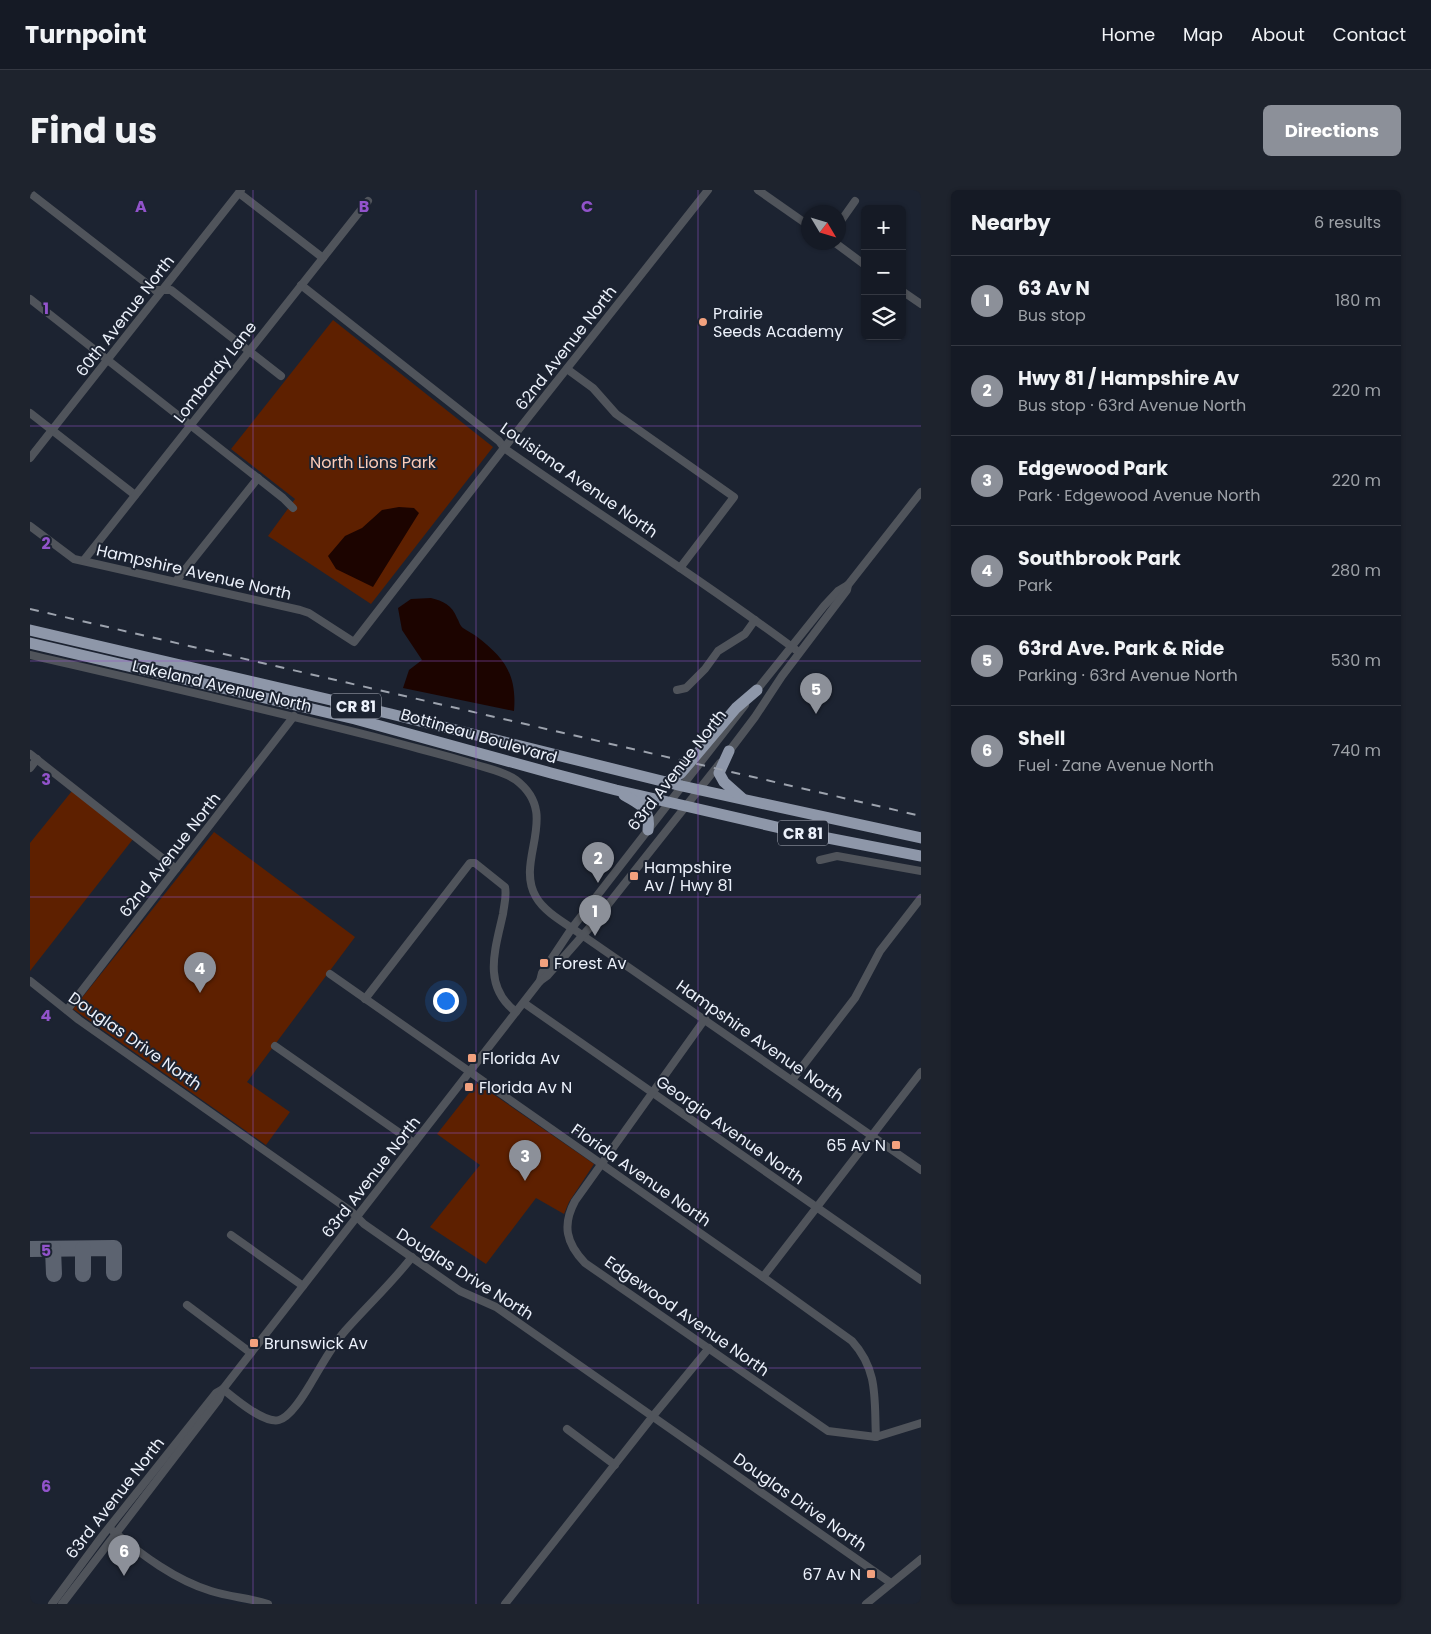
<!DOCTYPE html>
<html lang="en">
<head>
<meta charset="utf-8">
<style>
  :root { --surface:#151a25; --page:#1e232d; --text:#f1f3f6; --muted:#9da1a7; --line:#343842; --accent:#8c9099 }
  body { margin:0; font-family:Poppins,sans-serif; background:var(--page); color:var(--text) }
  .controls { position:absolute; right:15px; top:15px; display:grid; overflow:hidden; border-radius:8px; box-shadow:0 1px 4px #0004 }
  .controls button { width:45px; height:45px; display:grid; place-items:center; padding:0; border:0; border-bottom:1px solid var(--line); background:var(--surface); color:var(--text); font:25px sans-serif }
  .compass { position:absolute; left:771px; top:15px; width:45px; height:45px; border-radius:50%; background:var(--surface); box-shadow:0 1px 4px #0004; rotate:128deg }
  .you { position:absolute; left:415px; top:810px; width:18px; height:18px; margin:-12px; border:4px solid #fff; border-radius:50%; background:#1a73e8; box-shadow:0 0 0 8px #1a73e833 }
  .badge { display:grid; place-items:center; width:32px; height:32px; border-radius:50%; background:var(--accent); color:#fff; font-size:16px; font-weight:700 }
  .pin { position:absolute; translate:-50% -41px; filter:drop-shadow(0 1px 2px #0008) }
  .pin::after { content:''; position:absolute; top:26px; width:18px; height:15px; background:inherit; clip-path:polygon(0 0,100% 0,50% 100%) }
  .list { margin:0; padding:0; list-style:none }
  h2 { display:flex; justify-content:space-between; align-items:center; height:65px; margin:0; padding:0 20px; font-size:21px }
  h2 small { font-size:16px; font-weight:400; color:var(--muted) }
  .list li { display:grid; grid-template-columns:32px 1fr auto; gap:15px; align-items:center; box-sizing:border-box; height:90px; padding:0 20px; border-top:1px solid var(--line) }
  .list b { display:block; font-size:19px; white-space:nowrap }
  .list p { margin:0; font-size:16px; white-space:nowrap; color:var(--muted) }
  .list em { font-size:16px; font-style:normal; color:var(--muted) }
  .icon { flex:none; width:28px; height:28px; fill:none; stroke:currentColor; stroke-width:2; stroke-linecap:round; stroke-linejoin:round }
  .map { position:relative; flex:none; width:891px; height:1414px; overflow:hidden; border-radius:8px }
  header { display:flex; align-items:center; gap:30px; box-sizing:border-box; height:70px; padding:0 25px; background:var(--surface); border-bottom:1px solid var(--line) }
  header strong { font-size:24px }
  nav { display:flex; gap:28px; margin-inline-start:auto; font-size:18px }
  .intro { display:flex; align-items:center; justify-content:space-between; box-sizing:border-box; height:120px; padding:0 30px }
  h1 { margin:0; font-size:35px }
  .button { padding:12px 22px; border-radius:8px; background:var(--accent); color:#fff; font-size:18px; font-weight:700 }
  main { display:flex; gap:30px; padding:0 30px }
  aside { flex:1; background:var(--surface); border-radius:8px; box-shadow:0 1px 4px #0004 }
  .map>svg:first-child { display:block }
</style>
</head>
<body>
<header>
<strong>Turnpoint</strong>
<nav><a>Home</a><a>Map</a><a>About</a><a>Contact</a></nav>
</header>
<div class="intro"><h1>Find us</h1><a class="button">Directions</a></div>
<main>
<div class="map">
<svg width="891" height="1414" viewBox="0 0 891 1414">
  <rect width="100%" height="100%" fill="#1c2331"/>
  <!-- green -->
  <g fill="#5e2000">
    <polygon points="303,130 463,257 341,414 238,346 265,309 201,259"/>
    <polygon points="42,601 103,649 0,781 0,653"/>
    <polygon points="184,642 325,747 217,892 260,922 236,955 43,819"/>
    <polygon points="447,893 564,974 539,1012 534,1024 506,1008 456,1074 400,1037 450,975 407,944"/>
  </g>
  <!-- water -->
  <g fill="#1c0400">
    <polygon points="369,317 384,318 389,323 343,397 306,379 298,366 315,346 332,338 352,320"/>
    <path d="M 401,408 C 413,411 422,415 427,428 C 429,431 430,436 433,438 C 437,441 442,443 446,446 C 475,468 487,485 484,521 L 373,498 L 379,480 L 392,470 L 372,440 L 368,418 L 381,409 Z"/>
  </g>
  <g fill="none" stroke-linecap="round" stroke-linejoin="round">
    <!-- taxiway -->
    <g stroke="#5c6370" stroke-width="16">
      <polyline points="0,1059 84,1058 84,1083"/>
      <polyline points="23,1059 24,1084"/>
      <polyline points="53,1059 53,1084"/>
    </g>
    <!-- minor -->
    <g stroke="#50545b" stroke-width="8">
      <polyline points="728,0 778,35"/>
      <polyline points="0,3 125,100 141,100 251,186"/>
      <polyline points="209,3 293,68"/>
      <polyline points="808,35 825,11"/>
      <polyline points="804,52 835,75"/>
      <path d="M 271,95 L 469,251 L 474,258 C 571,326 671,389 766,460"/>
      <polyline points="872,101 891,114"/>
      <polyline points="0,109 253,308 263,318"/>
      <polyline points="537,179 563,198 586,224 704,307 650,378"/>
      <polyline points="0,223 105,305"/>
      <polyline points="0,268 211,0"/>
      <polyline points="0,336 44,369 270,420 279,423 324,452 474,258 678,0"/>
      <polyline points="54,370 338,11"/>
      <polyline points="146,391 228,288"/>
      <path d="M 0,465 C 120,493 240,520 360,551 C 389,559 419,566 447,575 C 460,579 475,582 486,590 C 532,625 484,669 506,707 C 515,723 537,734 552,745 L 891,980"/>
      <polyline points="647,500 656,498 675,479 688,461 715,444 725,430"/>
      <polyline points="725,502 794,416 808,401 818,395 891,302"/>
      <polyline points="0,564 146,679"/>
      <polyline points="697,564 725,527 752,486 817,400 818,395"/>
      <polyline points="0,578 7,569"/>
      <polyline points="790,670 807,666 891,681"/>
      <path d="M 300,784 L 733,1087 L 822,1151 C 849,1181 844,1210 846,1247"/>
      <polyline points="0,791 49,830 322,1022 334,1034 430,1101 466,1117 861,1393"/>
      <polyline points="510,791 512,783 542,738 715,515"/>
      <path d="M 335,809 L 440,673 L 445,673 L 475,697 C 477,706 474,715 473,724 C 465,760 452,796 486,822"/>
      <polyline points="494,813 891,1090"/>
      <polyline points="37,820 264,526"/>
      <path d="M 675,829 L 545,1011 C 532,1035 536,1053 555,1073 L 798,1241 L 846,1247 L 891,1233"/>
      <polyline points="245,856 384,953"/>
      <polyline points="762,890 825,808 850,761 891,708"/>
      <polyline points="201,1045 273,1096"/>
      <polyline points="733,1087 891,882"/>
      <polyline points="157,1115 221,1163"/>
      <path d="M 193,1199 C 204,1208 234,1234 249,1230 C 261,1227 275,1203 281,1193 C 292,1175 301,1157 315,1141 C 337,1116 361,1094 382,1067"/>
      <polyline points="537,1239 585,1275"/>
      <path d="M 83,1341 C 112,1365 145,1390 181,1401 C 200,1407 219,1408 238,1414"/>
      <polyline points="22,1414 73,1345 186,1203 193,1199"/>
      <polyline points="32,1414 189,1209 193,1199 510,791 517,786 561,736 690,573"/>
      <polyline points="475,1414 623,1226 679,1158"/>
      <polyline points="836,1414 891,1369"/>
    </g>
    <!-- highway -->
    <g stroke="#8e97a9" stroke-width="11">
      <polyline points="0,440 361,524 652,596 891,648"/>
      <polyline points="0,453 325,529 521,583 586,600 772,643 891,666"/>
      <polyline points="699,561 689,583 694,592 712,608"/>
      <polyline points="637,592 651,583 706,518 727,500"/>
      <path d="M 594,605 C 610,615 621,617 618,640"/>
    </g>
    <!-- rail -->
    <polyline stroke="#9da3ae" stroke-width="2" stroke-dasharray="9 9" stroke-linecap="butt" points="0,419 891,626"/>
  </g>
  <!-- grid -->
  <path fill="none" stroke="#9253cb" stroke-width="1" stroke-opacity="0.55" d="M 223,0 L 223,1414M 446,0 L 446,1414M 668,0 L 668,1414M 0,236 L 891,236M 0,471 L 891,471M 0,707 L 891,707M 0,943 L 891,943M 0,1178 L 891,1178"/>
  <!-- markers -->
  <g fill="#f2a17e" stroke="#1c2331" stroke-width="2">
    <circle cx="673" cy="132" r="5"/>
    <rect x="599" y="681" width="10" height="10" rx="2.5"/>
    <rect x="509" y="768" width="10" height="10" rx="2.5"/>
    <rect x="437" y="863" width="10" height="10" rx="2.5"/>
    <rect x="434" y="892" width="10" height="10" rx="2.5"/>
    <rect x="861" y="950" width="10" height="10" rx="2.5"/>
    <rect x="219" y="1148" width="10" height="10" rx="2.5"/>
    <rect x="836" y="1379" width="10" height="10" rx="2.5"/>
  </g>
  <g text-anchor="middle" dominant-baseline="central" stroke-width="4" stroke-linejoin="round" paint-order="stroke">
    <!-- shield labels -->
    <g fill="#1c2331" stroke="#aeb3be" stroke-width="1">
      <rect x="301" y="503.5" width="50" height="25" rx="4"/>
      <rect x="748" y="630.5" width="50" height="25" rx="4"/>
    </g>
    <g font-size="15" font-weight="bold" fill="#ecf1fb">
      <text x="326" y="516">CR 81</text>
      <text x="773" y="643">CR 81</text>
    </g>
    <!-- poi labels -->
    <g font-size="16" fill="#ecf1fb" stroke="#1c2331" text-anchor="start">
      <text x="683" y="123">Prairie<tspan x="683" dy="18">Seeds Academy</tspan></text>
      <text x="614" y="677">Hampshire<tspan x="614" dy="18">Av / Hwy 81</tspan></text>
      <text x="524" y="773">Forest Av</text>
      <text x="452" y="868">Florida Av</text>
      <text x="449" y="897">Florida Av N</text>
      <text x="856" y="955" text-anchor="end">65 Av N</text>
      <text x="234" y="1153">Brunswick Av</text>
      <text x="831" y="1384" text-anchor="end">67 Av N</text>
    </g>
    <!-- street labels -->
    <g font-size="16" fill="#ecf1fb" stroke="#1c2331">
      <text transform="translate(95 126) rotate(-52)">60th Avenue North</text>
      <text transform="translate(536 158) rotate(-52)">62nd Avenue North</text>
      <text transform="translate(185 182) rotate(-52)">Lombardy Lane</text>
      <text transform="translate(549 290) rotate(35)">Louisiana Avenue North</text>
      <text transform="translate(164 382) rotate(13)">Hampshire Avenue North</text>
      <text transform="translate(192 496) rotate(13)">Lakeland Avenue North</text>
      <text transform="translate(449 546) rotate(16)">Bottineau Boulevard</text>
      <text transform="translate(647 580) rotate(-52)">63rd Avenue North</text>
      <text transform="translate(140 665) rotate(-52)">62nd Avenue North</text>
      <text transform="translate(105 851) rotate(35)">Douglas Drive North</text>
      <text transform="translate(730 851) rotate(35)">Hampshire Avenue North</text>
      <text transform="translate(700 940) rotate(35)">Georgia Avenue North</text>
      <text transform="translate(611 985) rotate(35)">Florida Avenue North</text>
      <text transform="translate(341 987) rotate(-52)">63rd Avenue North</text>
      <text transform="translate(435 1084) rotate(32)">Douglas Drive North</text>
      <text transform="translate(657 1126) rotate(35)">Edgewood Avenue North</text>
      <text transform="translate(85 1308) rotate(-52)">63rd Avenue North</text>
      <text transform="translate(770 1312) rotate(35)">Douglas Drive North</text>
    </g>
    <!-- park labels -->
    <g font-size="16" fill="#fbcbb7" stroke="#1c2331">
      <text x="343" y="272">North Lions Park</text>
    </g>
  </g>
  <g font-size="16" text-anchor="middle" font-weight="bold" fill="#9253cb" stroke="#1c2331" stroke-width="4" stroke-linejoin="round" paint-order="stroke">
    <text x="111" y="22">A</text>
    <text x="334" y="22">B</text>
    <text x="557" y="22">C</text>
    <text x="16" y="124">1</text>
    <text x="16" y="359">2</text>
    <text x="16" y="595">3</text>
    <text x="16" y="831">4</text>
    <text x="16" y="1066">5</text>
    <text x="16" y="1302">6</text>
  </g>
</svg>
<div class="controls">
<button>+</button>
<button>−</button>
<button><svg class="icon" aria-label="layers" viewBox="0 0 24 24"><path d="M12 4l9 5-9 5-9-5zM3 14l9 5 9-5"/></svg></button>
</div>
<svg class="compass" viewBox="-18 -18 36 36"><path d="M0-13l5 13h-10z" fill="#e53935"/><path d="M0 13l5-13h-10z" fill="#9da1a7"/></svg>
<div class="you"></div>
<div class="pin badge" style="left:565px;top:746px">1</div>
<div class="pin badge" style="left:568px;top:693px">2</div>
<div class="pin badge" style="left:495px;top:991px">3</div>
<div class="pin badge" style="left:170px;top:803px">4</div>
<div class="pin badge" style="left:786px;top:524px">5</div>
<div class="pin badge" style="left:94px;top:1386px">6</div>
</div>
<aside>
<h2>Nearby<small>6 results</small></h2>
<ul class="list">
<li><span class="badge">1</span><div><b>63 Av N</b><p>Bus stop</p></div><em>180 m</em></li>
<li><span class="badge">2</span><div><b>Hwy 81 / Hampshire Av</b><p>Bus stop · 63rd Avenue North</p></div><em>220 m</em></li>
<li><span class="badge">3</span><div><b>Edgewood Park</b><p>Park · Edgewood Avenue North</p></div><em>220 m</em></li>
<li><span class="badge">4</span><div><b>Southbrook Park</b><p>Park</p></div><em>280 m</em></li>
<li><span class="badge">5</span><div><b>63rd Ave. Park &amp; Ride</b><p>Parking · 63rd Avenue North</p></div><em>530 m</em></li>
<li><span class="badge">6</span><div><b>Shell</b><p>Fuel · Zane Avenue North</p></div><em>740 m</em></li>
</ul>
</aside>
</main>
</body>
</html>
